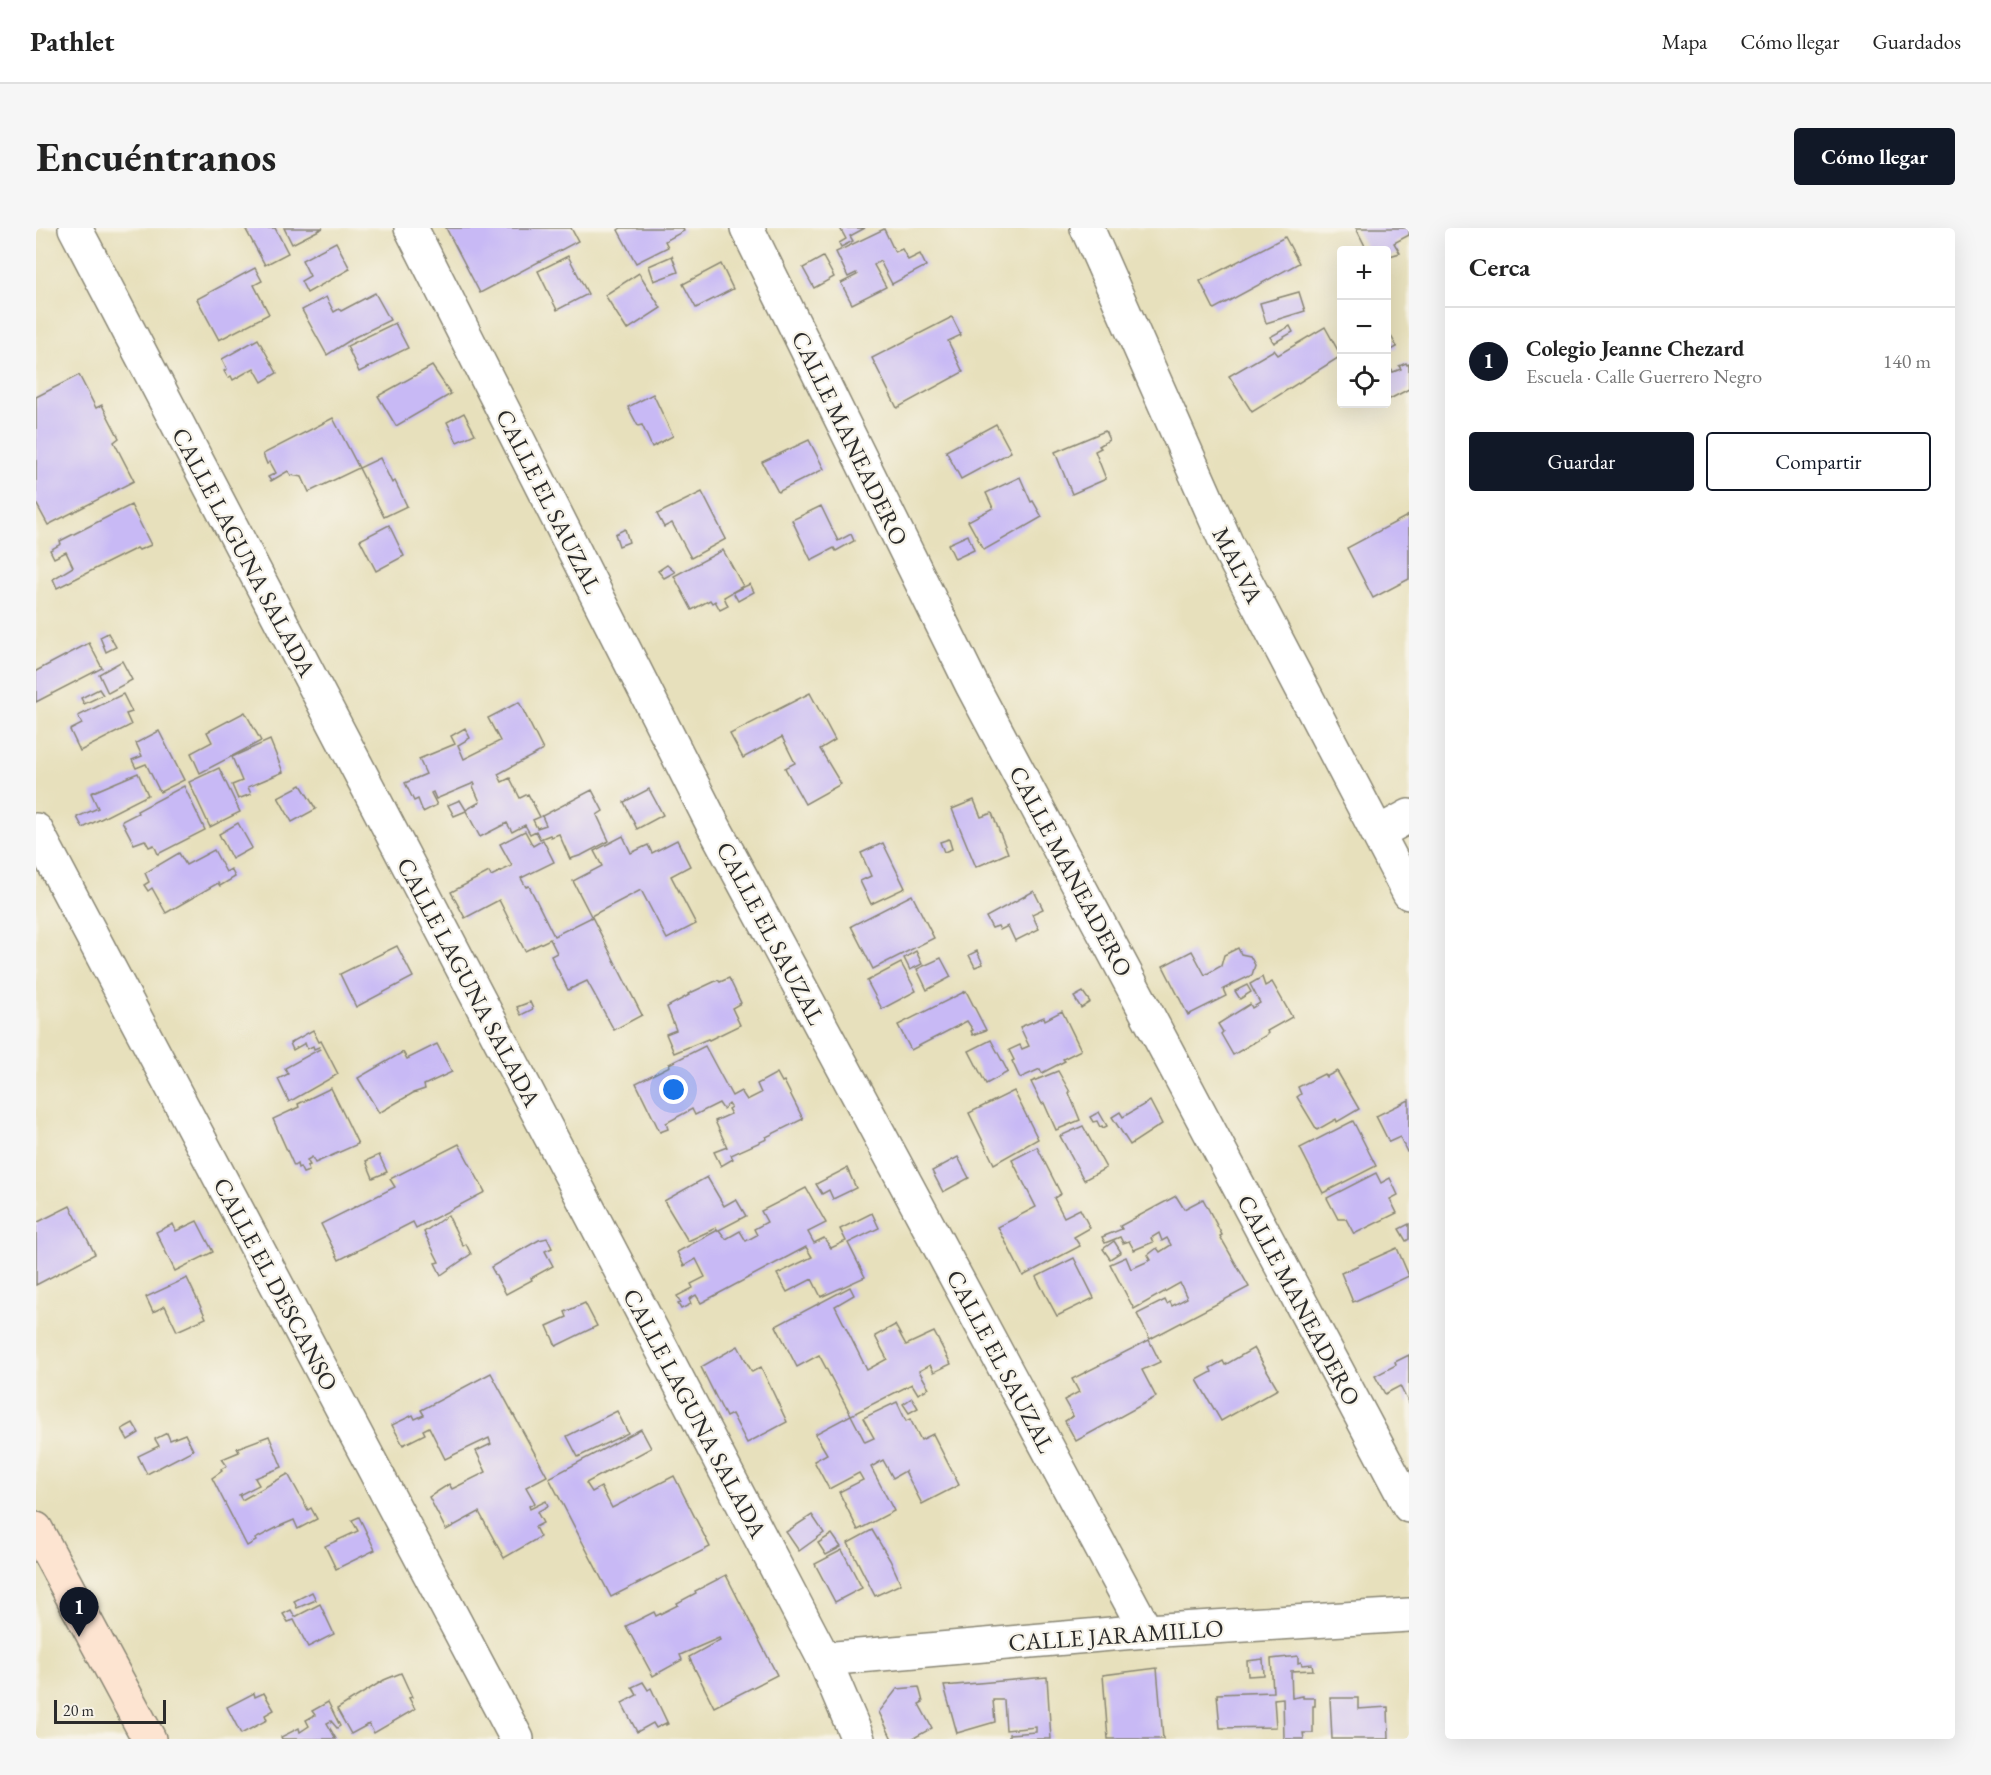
<!DOCTYPE html>
<html lang="es">
<head>
<meta charset="utf-8">
<style>
  :root { --surface:#fff; --page:#f6f6f6; --text:#222; --muted:#767676; --line:#e0e0e0; --accent:#111827 }
  body { margin:0; font-family:"EB Garamond",serif; background:var(--page); color:var(--text) }
  .controls { position:absolute; right:18px; top:18px; display:grid; overflow:hidden; border-radius:6px; box-shadow:0 6px 24px #0002 }
  .controls button { width:54px; height:54px; display:grid; place-items:center; padding:0; border:0; border-bottom:2px solid var(--line); background:var(--surface); color:var(--text); font:30px sans-serif }
  .scale { position:absolute; left:18px; bottom:15px; width:112px; box-sizing:border-box; padding-left:6px; border:3px solid #2b2b2b; border-top:0; font-size:16px; line-height:21px; white-space:nowrap; color:#2b2b2b; -webkit-text-stroke:4px #f7f3e8; paint-order:stroke }
  .you { position:absolute; left:638px; top:862px; width:21px; height:21px; margin:-15px; border:4px solid #fff; border-radius:50%; background:#1a73e8; box-shadow:0 0 0 9px #1a73e833 }
  .badge { display:grid; place-items:center; width:39px; height:39px; border-radius:50%; background:var(--accent); color:#fff; font-size:20px; font-weight:700 }
  .pin { position:absolute; translate:-50% -50px; filter:drop-shadow(0 2px 3px #0008) }
  .pin::after { content:''; position:absolute; top:32px; width:21px; height:18px; background:inherit; clip-path:polygon(0 0,100% 0,50% 100%) }
  .list { margin:0; padding:0; list-style:none }
  h2 { display:flex; justify-content:space-between; align-items:center; height:78px; margin:0; padding:0 24px; font-size:26px }
  h2 small { font-size:20px; font-weight:400; color:var(--muted) }
  .list li { display:grid; grid-template-columns:39px 1fr auto; gap:18px; align-items:center; box-sizing:border-box; height:108px; padding:0 24px; border-top:2px solid var(--line) }
  .list b { display:block; font-size:22px; white-space:nowrap }
  .list p { margin:0; font-size:20px; white-space:nowrap; color:var(--muted) }
  .list em { font-size:20px; font-style:normal; color:var(--muted) }
  .actions { display:flex; gap:12px; padding:18px 24px }
  .actions a { flex:1; padding:14px 0; border:2px solid var(--accent); border-radius:6px; text-align:center; font-size:21px; color:var(--accent) }
  .actions .main { background:var(--accent); color:#fff }
  .icon { flex:none; width:33px; height:33px; fill:none; stroke:currentColor; stroke-width:2; stroke-linecap:round; stroke-linejoin:round }
  .map { position:relative; flex:none; width:1373px; height:1511px; overflow:hidden; border-radius:6px }
  header { display:flex; align-items:center; gap:36px; box-sizing:border-box; height:84px; padding:0 30px; background:var(--surface); border-bottom:2px solid var(--line) }
  header strong { font-size:28px }
  nav { display:flex; gap:33px; margin-inline-start:auto; font-size:21px }
  .intro { display:flex; align-items:center; justify-content:space-between; box-sizing:border-box; height:144px; padding:0 36px }
  h1 { margin:0; font-size:42px }
  .button { padding:15px 27px; border-radius:6px; background:var(--accent); color:#fff; font-size:21px; font-weight:700 }
  main { display:flex; gap:36px; padding:0 36px }
  aside { flex:1; background:var(--surface); border-radius:6px; box-shadow:0 6px 24px #0002 }
  .map>svg:first-child { display:block }
</style>
</head>
<body>
<header>
<strong>Pathlet</strong>
<nav><a>Mapa</a><a>Cómo llegar</a><a>Guardados</a></nav>
</header>
<div class="intro"><h1>Encuéntranos</h1><a class="button">Cómo llegar</a></div>
<main>
<div class="map">
<svg width="1373" height="1511" viewBox="0 0 1373 1511">
  <rect width="100%" height="100%" fill="#f7f3e8"/>
  <filter id="ink" filterUnits="userSpaceOnUse"><feTurbulence type="fractalNoise" baseFrequency=".0167" numOctaves="2"/><feDisplacementMap in="SourceGraphic" scale="12" xChannelSelector="R" yChannelSelector="G"/><feConvolveMatrix kernelMatrix="1 2 1 2 8 2 1 2 1" color-interpolation-filters="sRGB"/></filter>
  <filter id="wash" filterUnits="userSpaceOnUse"><feTurbulence type="fractalNoise" baseFrequency=".008" numOctaves="4" result="noise"/><feDisplacementMap in="SourceGraphic" scale="24" xChannelSelector="R" yChannelSelector="G"/><feGaussianBlur stdDeviation="1.35" result="paint"/><feColorMatrix in="noise" values="0 0 0 0 0 0 0 0 0 0 0 0 0 0 0 0 0 1.4 0 .05"/><feComposite in="paint" operator="in"/></filter>
  <g filter="url(#wash)">
    <rect width="100%" height="100%" fill="#e7e0bc"/>
    <g id="blocks">
      <!-- building -->
      <g fill="#c8b9f5">
        <polygon points="209,0 239,0 252,25 229,37"/>
        <polygon points="248,0 287,0 256,16"/>
        <polygon points="410,0 535,0 542,13 444,65"/>
        <polygon points="585,0 647,0 648,3 629,13 632,19 600,35 582,2"/>
        <polygon points="804,0 829,0 814,8 817,13 805,19 803,15 810,11"/>
        <polygon points="1320,0 1373,0 1373,7 1358,15 1364,25 1350,29 1350,22 1331,22"/>
        <polygon points="848,1 859,24 866,21 872,32 884,26 890,38 856,56 844,33 838,37 850,59 816,76 805,55 821,47 820,45 812,49 800,24"/>
        <polygon points="1249,9 1263,35 1178,81 1164,53"/>
        <polygon points="300,14 314,41 271,65 265,53 274,48 266,32"/>
        <polygon points="532,28 552,66 521,82 502,43"/>
        <polygon points="636,28 642,44 618,53 613,38"/>
        <polygon points="787,29 798,49 778,60 767,40"/>
        <polygon points="685,36 697,61 660,80 647,56"/>
        <polygon points="219,40 226,53 218,57 233,86 183,112 161,71"/>
        <polygon points="603,45 625,80 591,102 569,67"/>
        <polygon points="1263,64 1269,83 1230,95 1224,75"/>
        <polygon points="339,65 354,92 319,109 291,127 266,82 290,69 298,84 303,81 305,83"/>
        <polygon points="916,89 925,107 912,113 927,144 861,180 836,130"/>
        <polygon points="359,95 372,120 323,144 311,118"/>
        <polygon points="1254,98 1257,104 1238,115 1234,109"/>
        <polygon points="1289,99 1305,128 1216,184 1193,148 1238,122 1242,127"/>
        <polygon points="1355,108 1361,119 1350,125 1350,110"/>
        <polygon points="222,111 241,145 226,154 218,140 197,152 195,148 192,150 188,143 191,141 186,131"/>
        <polygon points="1350,135 1357,144 1365,141 1363,138 1370,135 1371,137 1373,136 1373,161 1350,173"/>
        <polygon points="396,138 415,166 360,198 342,168"/>
        <polygon points="43,147 60,180 66,177 83,210 78,214 98,253 12,297 0,275 0,169"/>
        <polygon points="617,166 637,208 616,219 606,197 602,198 592,179"/>
        <polygon points="428,185 439,206 421,214 411,194"/>
        <polygon points="297,190 323,240 273,264 266,249 255,247 252,243 235,253 232,249 240,245 234,234 231,236 227,226"/>
        <polygon points="960,196 975,224 925,251 910,223"/>
        <polygon points="1069,203 1073,212 1063,218 1065,220 1059,223 1070,251 1036,266 1019,224"/>
        <polygon points="773,212 788,241 742,264 726,234"/>
        <polygon points="344,230 356,255 359,253 371,278 348,289 323,240"/>
        <polygon points="984,249 995,274 997,273 1006,289 948,322 932,293 957,280 950,265"/>
        <polygon points="666,264 690,311 655,330 636,295 628,299 621,286"/>
        <polygon points="95,277 115,317 103,322 101,320 21,360 17,351 37,339 30,324 18,330 14,322 25,316 24,313"/>
        <polygon points="785,278 802,313 815,306 818,313 800,323 798,320 775,332 756,292"/>
        <polygon points="1373,287 1373,351 1337,370 1311,320"/>
        <polygon points="353,297 368,328 340,343 324,312"/>
        <polygon points="589,301 593,314 583,318 579,306"/>
        <polygon points="932,307 938,322 919,331 912,316"/>
        <polygon points="687,322 707,358 688,369 692,378 684,382 679,373 676,375 674,372 656,382 638,348"/>
        <polygon points="631,337 639,344 628,350 622,343"/>
        <polygon points="714,356 718,364 702,373 697,364"/>
        <polygon points="72,405 80,419 70,424 64,409"/>
        <polygon points="53,415 66,440 0,474 0,443"/>
        <polygon points="86,433 96,452 72,465 63,446"/>
        <polygon points="63,461 67,467 48,476 45,470"/>
        <polygon points="774,465 799,512 784,521 805,556 769,576 749,540 759,535 746,509 707,530 694,506"/>
        <polygon points="87,466 96,484 90,486 95,497 44,523 34,502 46,496 42,488"/>
        <polygon points="483,474 507,522 462,546 466,554 474,550 484,570 492,566 504,589 497,592 501,600 510,597 506,588 556,562 567,583 561,587 573,613 546,627 534,631 523,606 515,609 514,607 504,611 500,603 494,606 489,597 476,604 471,595 444,609 430,583 418,588 412,577 424,572 430,582 444,574 437,558 439,557 438,555 400,571 397,564 395,565 401,577 387,584 382,571 378,573 369,555 390,546 383,531 419,516 415,508 429,500 434,510 422,517 428,531 464,513 452,490"/>
        <polygon points="209,484 225,513 164,545 155,525 176,514 171,504"/>
        <polygon points="123,503 148,552 124,564 110,536 100,540 96,532 106,528 100,515"/>
        <polygon points="234,512 247,544 212,559 215,566 202,571 196,557 206,553 196,529"/>
        <polygon points="183,540 204,584 174,599 153,554"/>
        <polygon points="102,545 112,567 47,600 41,589 62,580 55,565"/>
        <polygon points="265,557 280,581 256,594 242,569"/>
        <polygon points="148,558 169,602 122,626 118,617 113,619 109,612 98,616 86,593 102,585 101,583"/>
        <polygon points="613,561 627,587 601,601 588,574"/>
        <polygon points="938,572 945,589 956,585 972,625 940,639 916,581"/>
        <polygon points="202,595 216,620 196,631 183,606"/>
        <polygon points="489,603 497,618 507,612 518,634 485,650 490,659 493,658 518,708 556,689 606,787 578,802 551,753 532,762 515,728 521,725 514,711 489,723 463,672 429,690 415,664 453,644 455,648 476,638 464,616"/>
        <polygon points="587,608 595,625 612,617 616,625 641,612 654,638 635,648 660,696 631,711 605,662 555,688 537,653 566,638 558,623"/>
        <polygon points="913,611 916,621 908,624 904,614"/>
        <polygon points="847,615 869,660 835,676 824,653 835,648 825,625"/>
        <polygon points="178,622 190,644 195,641 199,649 184,658 182,655 130,685 116,660 112,663 108,657 113,654 109,645 143,625 150,637"/>
        <polygon points="998,663 1007,681 996,686 1003,701 979,713 972,698 964,702 962,698 956,700 950,689"/>
        <polygon points="876,667 898,710 837,741 815,698"/>
        <polygon points="361,718 377,749 320,779 304,746"/>
        <polygon points="1202,720 1205,726 1214,728 1219,737 1216,747 1187,761 1190,768 1152,787 1127,738 1156,723 1169,747 1185,738 1188,727"/>
        <polygon points="880,723 886,736 874,742 868,730"/>
        <polygon points="941,723 947,736 939,739 933,727"/>
        <polygon points="905,730 915,749 891,762 881,741"/>
        <polygon points="865,735 880,763 846,781 831,753"/>
        <polygon points="1226,749 1229,758 1236,754 1256,789 1231,803 1232,805 1229,808 1197,827 1185,806 1187,804 1182,796 1214,776 1216,780 1224,775 1214,756"/>
        <polygon points="693,750 705,775 696,780 704,797 673,812 672,811 638,825 630,806 640,802 631,779 653,767 652,766 682,752 684,754"/>
        <polygon points="1211,757 1215,764 1204,771 1199,763"/>
        <polygon points="930,763 950,802 937,807 935,803 937,802 931,793 875,822 862,797"/>
        <polygon points="1047,764 1054,774 1045,780 1038,769"/>
        <polygon points="494,774 497,781 485,787 481,779"/>
        <polygon points="1026,783 1045,822 1027,831 1029,833 1006,845 1004,841 984,850 976,833 978,832 973,822 984,817 986,821 993,818 984,799 1008,789 1009,792"/>
        <polygon points="277,802 283,814 285,813 302,846 253,874 242,851 252,846 249,840 284,821 283,819 278,821 277,818 271,821 269,815 257,822 254,815"/>
        <polygon points="955,812 972,844 950,856 933,823"/>
        <polygon points="401,816 416,844 388,857 389,861 377,865 343,885 322,850 367,824 371,831"/>
        <polygon points="669,818 696,868 705,863 711,872 725,865 721,856 741,845 746,854 748,853 767,891 730,909 731,911 695,927 697,931 685,938 678,924 691,919 679,893 695,886 692,881 695,879 693,876 687,881 683,875 659,887 656,881 630,895 632,901 624,904 600,855 634,838 633,836"/>
        <polygon points="1022,843 1034,864 1033,865 1044,892 1020,902 1008,875 1006,876 995,854"/>
        <polygon points="1301,843 1323,881 1301,894 1300,891 1281,902 1261,869 1265,866 1262,859 1288,846 1290,849"/>
        <polygon points="295,860 322,916 279,935 276,929 271,932 274,937 271,938 273,943 267,945 264,939 262,940 261,936 258,938 237,891 263,879 262,876"/>
        <polygon points="978,863 1002,911 958,936 933,885"/>
        <polygon points="1373,872 1373,923 1371,924 1364,909 1353,914 1340,888"/>
        <polygon points="1114,873 1126,896 1094,917 1076,889 1084,884 1087,889"/>
        <polygon points="1063,884 1071,898 1067,900 1066,898 1064,899 1061,893 1057,894 1054,889"/>
        <polygon points="1317,893 1340,938 1287,965 1264,920"/>
        <polygon points="1047,898 1070,940 1048,952 1024,908"/>
        <polygon points="423,916 449,964 380,1000 377,994 303,1032 285,996 359,959 354,951"/>
        <polygon points="1001,919 1025,966 1018,970 1028,989 1044,981 1054,1000 1038,1009 1044,1018 987,1048 962,999 1000,979 976,932"/>
        <polygon points="343,927 351,944 337,950 330,933"/>
        <polygon points="922,929 933,950 907,964 896,943"/>
        <polygon points="811,940 820,960 797,971 793,962 786,966 780,956"/>
        <polygon points="1340,945 1345,955 1354,950 1362,967 1354,971 1361,985 1318,1006 1310,991 1302,991 1291,970"/>
        <polygon points="671,949 688,978 700,971 710,988 683,1002 690,1011 704,1003 710,1013 721,1007 718,1001 731,994 725,983 770,960 790,995 772,1004 778,1015 788,1010 795,1020 810,1013 804,1001 836,985 843,1000 812,1015 829,1049 785,1069 776,1051 751,1064 741,1046 776,1029 770,1019 665,1075 660,1067 653,1071 655,1076 645,1081 642,1076 645,1075 641,1068 657,1060 655,1056 669,1049 660,1031 648,1038 641,1024 682,1002 680,1000 652,1013 628,973"/>
        <polygon points="1140,968 1148,981 1167,971 1186,1007 1184,1008 1213,1059 1114,1111 1101,1086 1129,1072 1131,1076 1134,1074 1136,1078 1151,1070 1144,1055 1098,1081 1074,1036 1090,1029 1095,1041 1115,1032 1112,1027 1121,1020 1124,1024 1135,1017 1131,1010 1126,1013 1123,1005 1115,1010 1117,1014 1098,1022 1093,1013 1087,1015 1084,1009 1069,1015 1066,1009 1086,1001 1084,998"/>
        <polygon points="34,978 59,1026 0,1057 0,995"/>
        <polygon points="412,987 427,1018 430,1016 435,1026 405,1047 399,1035 403,1034 388,1004"/>
        <polygon points="161,993 177,1024 139,1043 120,1004 137,996 140,1003"/>
        <polygon points="1373,996 1373,1011 1370,1013 1363,1001"/>
        <polygon points="511,1010 516,1020 509,1023 517,1038 495,1050 496,1052 470,1066 455,1039 503,1012"/>
        <polygon points="1078,1013 1085,1024 1074,1031 1067,1021"/>
        <polygon points="1361,1020 1373,1048 1317,1074 1305,1045"/>
        <polygon points="1038,1030 1058,1070 1021,1088 1000,1049"/>
        <polygon points="151,1050 170,1090 141,1103 129,1078 117,1084 110,1069"/>
        <polygon points="814,1059 818,1067 799,1078 831,1142 851,1131 839,1108 859,1097 870,1117 898,1104 915,1136 898,1144 894,1137 883,1143 893,1160 882,1166 876,1156 815,1187 829,1214 838,1210 827,1190 861,1174 870,1193 874,1191 885,1212 897,1206 923,1257 886,1276 869,1243 857,1250 847,1232 835,1239 858,1283 822,1302 803,1264 827,1252 823,1245 793,1261 778,1233 791,1226 779,1206 815,1187 783,1127 761,1139 740,1098"/>
        <polygon points="549,1075 561,1098 520,1118 511,1098 531,1089 529,1084"/>
        <polygon points="1113,1112 1124,1134 1106,1142 1120,1169 1040,1213 1029,1193 1037,1188 1028,1172 1043,1164 1036,1151"/>
        <polygon points="702,1118 716,1144 725,1139 751,1194 711,1215 696,1186 690,1189 665,1139"/>
        <polygon points="1218,1120 1242,1161 1185,1193 1161,1152 1176,1144 1174,1140 1187,1133 1189,1137"/>
        <polygon points="1373,1127 1373,1176 1364,1158 1349,1166 1339,1148 1360,1137 1359,1134"/>
        <polygon points="455,1145 511,1248 490,1259 499,1275 493,1278 494,1281 510,1273 512,1278 501,1284 507,1295 499,1299 504,1309 468,1330 443,1284 410,1302 393,1269 413,1256 416,1261 450,1244 440,1223 455,1216 453,1210 409,1231 393,1199 387,1202 389,1206 367,1217 356,1197 377,1187 379,1191 388,1187 385,1182"/>
        <polygon points="876,1170 882,1180 873,1185 867,1176"/>
        <polygon points="581,1183 592,1205 542,1229 531,1208"/>
        <polygon points="97,1195 103,1205 92,1212 86,1201"/>
        <polygon points="605,1201 615,1220 550,1255 556,1264 565,1259 576,1280 638,1248 674,1319 575,1369 513,1250"/>
        <polygon points="131,1205 134,1212 149,1206 157,1222 111,1246 102,1228 123,1218 119,1211"/>
        <polygon points="233,1208 246,1239 219,1250 223,1257 203,1267 206,1272 252,1246 272,1282 275,1280 281,1291 262,1301 258,1292 244,1298 219,1311 220,1313 211,1318 176,1250 186,1243 185,1241 191,1238 186,1231 203,1224 201,1220"/>
        <polygon points="776,1287 788,1305 763,1323 750,1304"/>
        <polygon points="323,1289 339,1322 300,1341 289,1318 322,1303 316,1292"/>
        <polygon points="836,1302 854,1332 865,1356 839,1368 812,1315"/>
        <polygon points="796,1306 805,1319 790,1327 782,1315"/>
        <polygon points="806,1322 826,1360 799,1374 779,1336"/>
        <polygon points="690,1347 741,1447 678,1479 653,1429 684,1412 683,1410 644,1427 646,1432 617,1448 590,1398 618,1384 620,1388 642,1377 641,1375 660,1365 659,1363"/>
        <polygon points="276,1364 280,1372 261,1380 258,1373"/>
        <polygon points="284,1376 298,1406 272,1419 258,1392 252,1394 247,1386 255,1382 259,1389"/>
        <polygon points="1262,1428 1262,1435 1265,1434 1266,1437 1276,1436 1277,1442 1255,1443 1256,1470 1267,1468 1267,1470 1279,1470 1279,1478 1277,1478 1277,1505 1267,1505 1268,1511 1248,1511 1247,1470 1238,1471 1240,1499 1184,1500 1181,1466 1237,1464 1235,1431"/>
        <polygon points="1227,1431 1228,1447 1212,1448 1211,1433"/>
        <polygon points="1121,1440 1127,1511 1072,1511 1067,1447"/>
        <polygon points="365,1445 376,1469 373,1470 379,1481 338,1505 333,1496 315,1506 301,1481 348,1452"/>
        <polygon points="1011,1449 1015,1511 973,1511 973,1506 1000,1504 1000,1499 970,1502 968,1472 957,1472 959,1494 921,1505 908,1458"/>
        <polygon points="607,1454 612,1462 615,1460 632,1496 630,1497 630,1495 620,1500 617,1495 601,1504 586,1475 601,1467 596,1459"/>
        <polygon points="883,1459 887,1474 883,1476 896,1500 876,1511 856,1511 843,1484 861,1461"/>
        <polygon points="218,1465 219,1469 228,1465 238,1482 229,1487 231,1492 205,1506 191,1479"/>
        <polygon points="1294,1470 1322,1470 1322,1481 1352,1479 1353,1511 1296,1511"/>
        <polygon points="292,1474 304,1498 301,1500 295,1493 291,1495 300,1511 246,1511 245,1509 263,1500 264,1504 273,1498 270,1492 279,1487 276,1483"/>
      </g>
    </g>
  </g>
  <g filter="url(#ink)">
    <use href="#blocks" fill-opacity="0" stroke="#898674" stroke-width="1.5"/>
    <g fill="none" stroke-linecap="round" stroke-linejoin="round">
      <defs>
        <g id="street">
          <polyline points="39,0 788,1431 822,1511"/>
          <polyline points="375,0 676,595 1110,1403"/>
          <polyline points="711,0 936,457 1373,1278"/>
          <polyline points="1051,0 1192,319 1373,665"/>
          <polyline points="0,602 481,1511"/>
          <polyline points="1342,605 1373,588"/>
          <polyline points="788,1431 1110,1403 1373,1387"/>
        </g>
        <polyline id="secondary" points="0,1301 113,1511"/>
      </defs>
      <!-- street casing -->
      <use href="#street" stroke="#898674" stroke-width="36"/>
      <!-- secondary casing -->
      <use href="#secondary" stroke="#898674" stroke-width="36"/>
      <!-- street -->
      <use href="#street" stroke="#fff" stroke-width="33"/>
      <!-- secondary -->
      <use href="#secondary" stroke="#fde4d1" stroke-width="33"/>
    </g>
  </g>
  <g text-anchor="middle" dominant-baseline="central" stroke-width="4.5" stroke-linejoin="round" paint-order="stroke">
    <!-- street labels -->
    <g font-size="24" fill="#2b2b2b" stroke="#f7f3e8">
      <text transform="translate(814 210) rotate(64)">CALLE MANEADERO</text>
      <text transform="translate(513 273) rotate(63)">CALLE EL SAUZAL</text>
      <text transform="translate(208 324) rotate(62)">CALLE LAGUNA SALADA</text>
      <text transform="translate(1202 337) rotate(63)">MALVA</text>
      <text transform="translate(1035 643) rotate(62)">CALLE MANEADERO</text>
      <text transform="translate(735 705) rotate(62)">CALLE EL SAUZAL</text>
      <text transform="translate(433 754) rotate(62)">CALLE LAGUNA SALADA</text>
      <text transform="translate(240 1056) rotate(62)">CALLE EL DESCANSO</text>
      <text transform="translate(1263 1072) rotate(62)">CALLE MANEADERO</text>
      <text transform="translate(965 1133) rotate(62)">CALLE EL SAUZAL</text>
      <text transform="translate(659 1185) rotate(62)">CALLE LAGUNA SALADA</text>
      <text transform="translate(1080 1407) rotate(-4)">CALLE JARAMILLO</text>
    </g>
  </g>
</svg>
<div class="controls">
<button>+</button>
<button>−</button>
<button><svg class="icon" aria-label="locate" viewBox="0 0 24 24"><circle cx="12" cy="12" r="6"/><path d="M12 2v4M12 18v4M2 12h4M18 12h4"/></svg></button>
</div>
<div class="scale">20 m</div>
<div class="you"></div>
<div class="pin badge" style="left:43px;top:1409px">1</div>
</div>
<aside>
<h2>Cerca<small></small></h2>
<ul class="list">
<li><span class="badge">1</span><div><b>Colegio Jeanne Chezard</b><p>Escuela · Calle Guerrero Negro</p></div><em>140 m</em></li>
</ul>
<div class="actions"><a class="main">Guardar</a><a>Compartir</a></div>
</aside>
</main>
</body>
</html>
